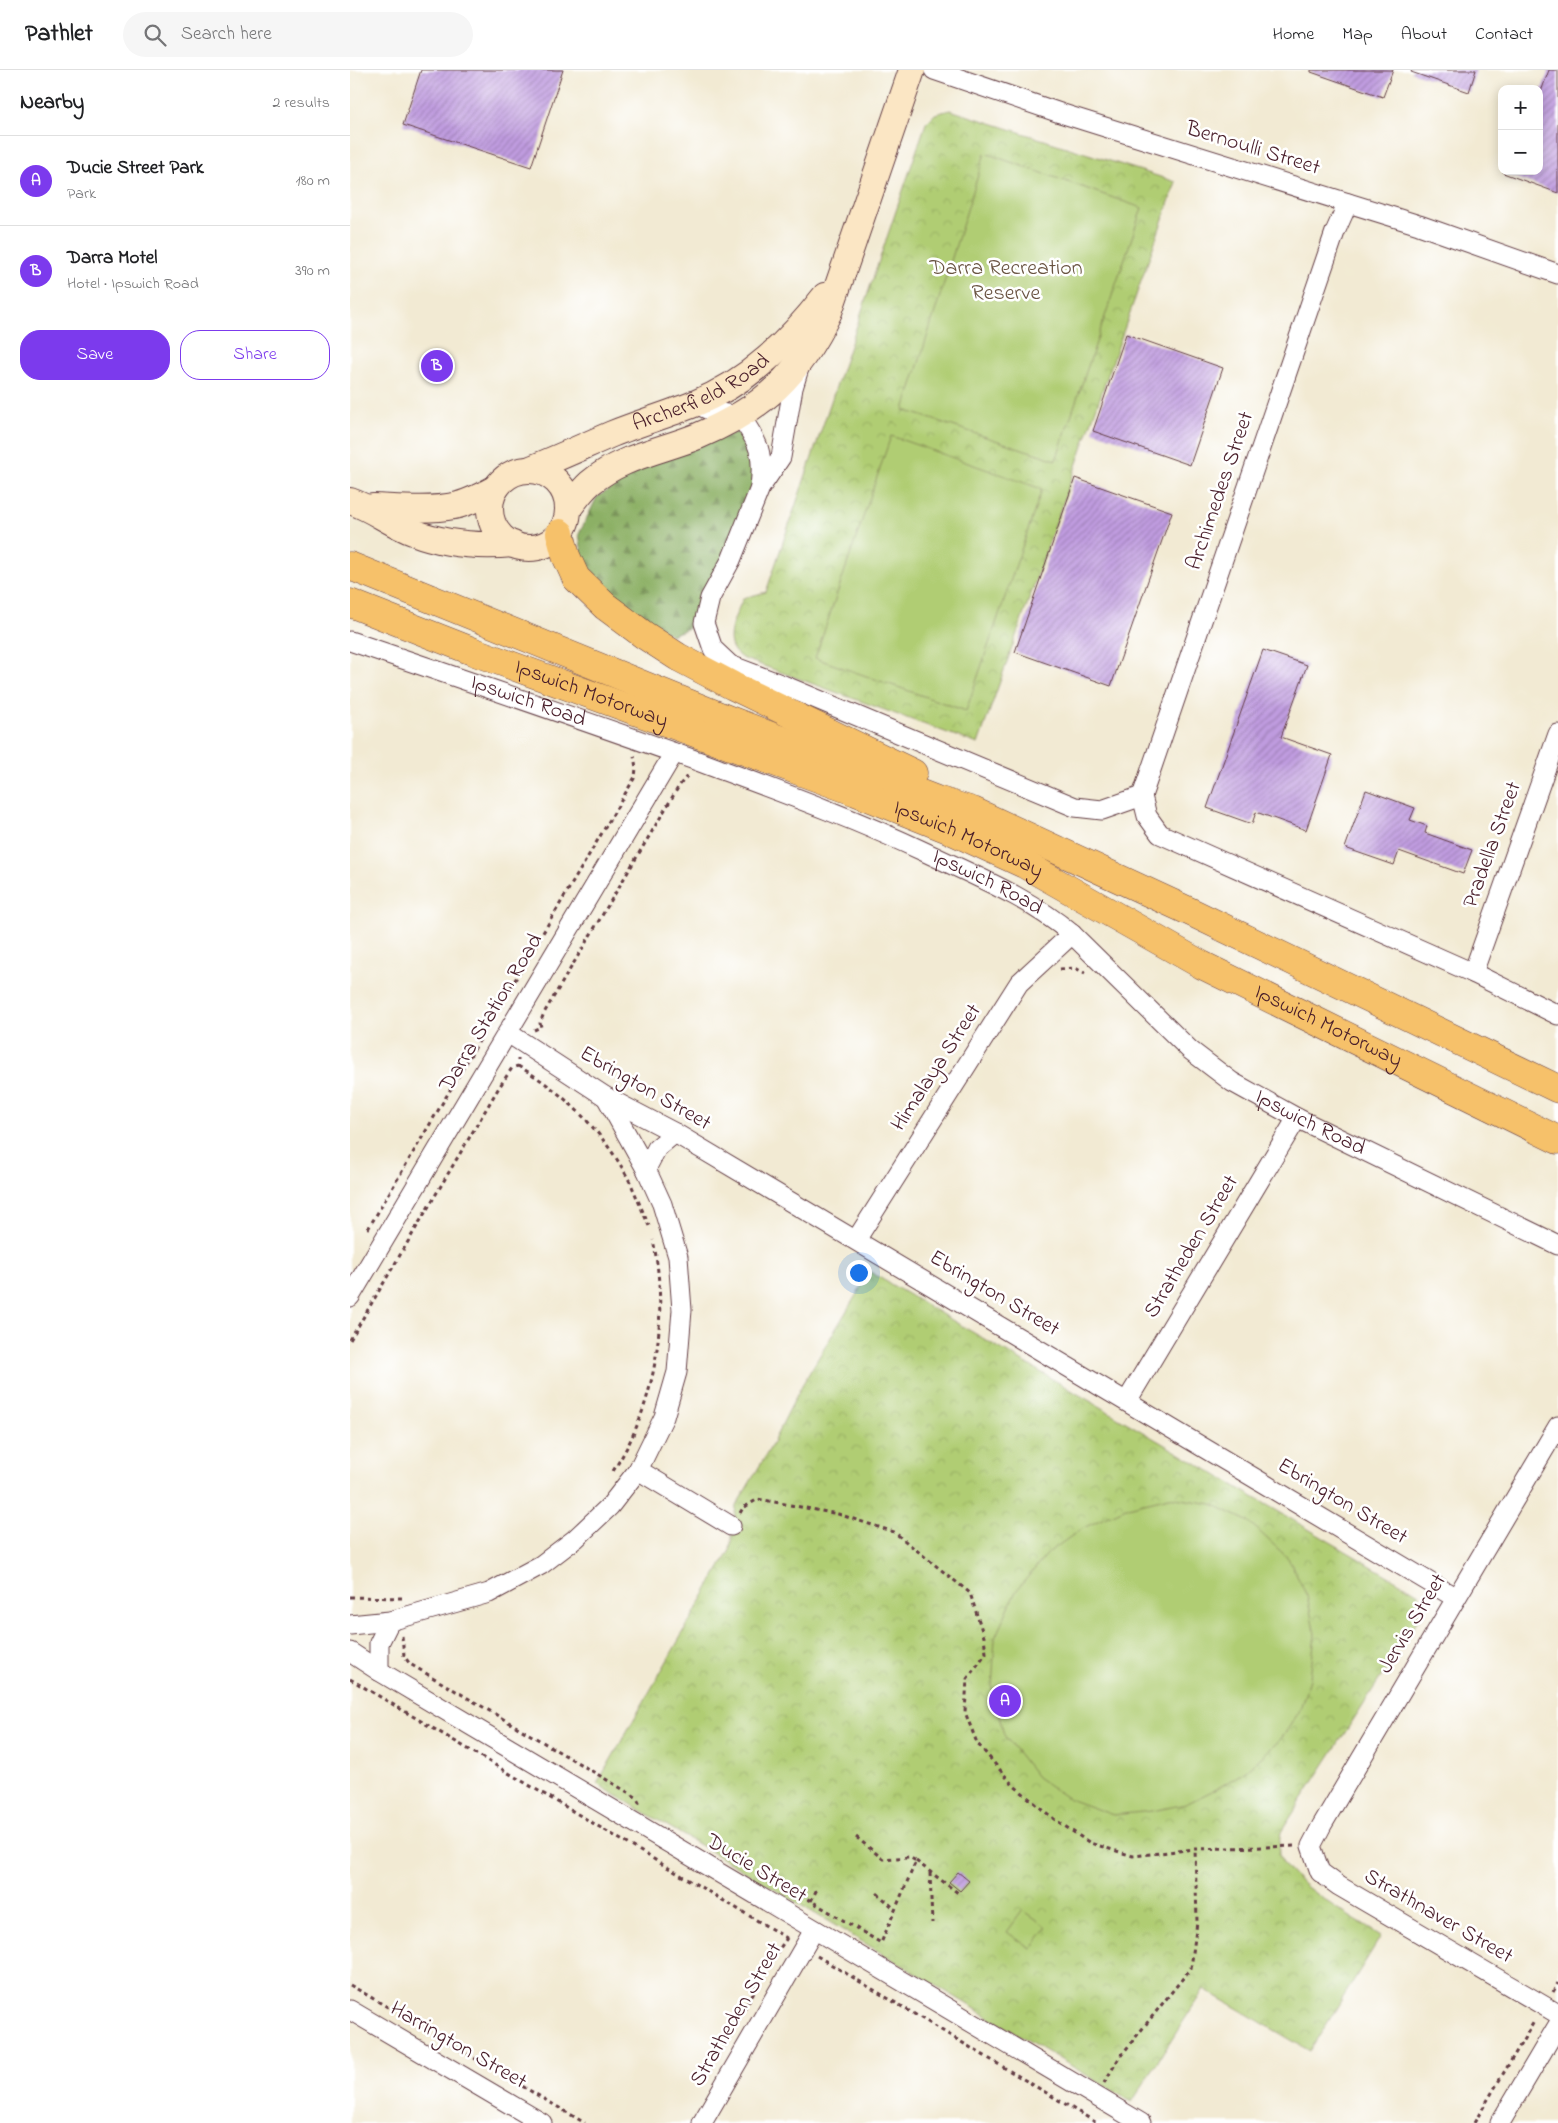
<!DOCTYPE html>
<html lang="en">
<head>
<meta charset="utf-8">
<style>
  :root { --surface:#fff; --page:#f6f6f6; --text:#202124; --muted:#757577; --line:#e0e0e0; --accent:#7c3aed }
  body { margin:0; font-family:"Indie Flower",sans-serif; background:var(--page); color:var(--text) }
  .controls { position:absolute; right:15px; top:15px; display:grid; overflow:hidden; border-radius:10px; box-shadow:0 2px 12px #0003 }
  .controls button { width:45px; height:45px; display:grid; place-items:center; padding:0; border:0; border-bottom:1px solid var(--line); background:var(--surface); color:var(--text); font:25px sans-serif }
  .you { position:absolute; left:508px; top:1202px; width:18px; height:18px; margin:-12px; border:4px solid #fff; border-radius:50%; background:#1a73e8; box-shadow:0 0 0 8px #1a73e833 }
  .badge { display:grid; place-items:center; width:32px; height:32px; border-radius:50%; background:var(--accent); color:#fff; font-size:16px; font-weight:700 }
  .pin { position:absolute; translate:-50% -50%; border:2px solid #fff; box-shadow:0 1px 5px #0006 }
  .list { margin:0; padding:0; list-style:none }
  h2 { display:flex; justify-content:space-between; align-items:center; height:65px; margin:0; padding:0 20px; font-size:21px }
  h2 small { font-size:16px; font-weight:400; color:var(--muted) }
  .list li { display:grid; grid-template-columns:32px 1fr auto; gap:15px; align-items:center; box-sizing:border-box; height:90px; padding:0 20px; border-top:1px solid var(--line) }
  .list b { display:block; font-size:19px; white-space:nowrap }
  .list p { margin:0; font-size:16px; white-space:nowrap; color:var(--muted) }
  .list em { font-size:16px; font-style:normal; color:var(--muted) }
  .actions { display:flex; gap:10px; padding:15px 20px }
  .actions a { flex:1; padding:11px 0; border:1px solid var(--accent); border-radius:20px; text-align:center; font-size:18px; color:var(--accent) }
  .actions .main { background:var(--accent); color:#fff }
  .icon { flex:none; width:28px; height:28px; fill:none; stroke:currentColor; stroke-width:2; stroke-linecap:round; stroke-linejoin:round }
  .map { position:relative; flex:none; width:1208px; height:2053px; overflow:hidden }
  header { display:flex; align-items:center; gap:30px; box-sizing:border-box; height:70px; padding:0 25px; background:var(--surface); border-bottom:1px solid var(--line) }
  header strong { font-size:24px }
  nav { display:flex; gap:28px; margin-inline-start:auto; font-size:18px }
  .search { width:350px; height:45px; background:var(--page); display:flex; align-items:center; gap:12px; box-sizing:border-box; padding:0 18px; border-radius:28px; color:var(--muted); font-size:19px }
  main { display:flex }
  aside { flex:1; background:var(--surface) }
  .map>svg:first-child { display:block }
</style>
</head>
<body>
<header>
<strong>Pathlet</strong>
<div class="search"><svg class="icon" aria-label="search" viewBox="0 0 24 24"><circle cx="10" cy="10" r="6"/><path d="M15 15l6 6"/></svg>Search here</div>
<nav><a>Home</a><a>Map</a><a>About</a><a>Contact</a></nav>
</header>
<main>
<aside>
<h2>Nearby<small>2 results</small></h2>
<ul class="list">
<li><span class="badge">A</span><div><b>Ducie Street Park</b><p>Park</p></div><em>180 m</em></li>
<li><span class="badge">B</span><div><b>Darra Motel</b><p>Hotel · Ipswich Road</p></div><em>390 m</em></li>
</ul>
<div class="actions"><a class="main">Save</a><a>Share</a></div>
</aside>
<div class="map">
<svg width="1208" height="2053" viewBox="0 0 1208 2053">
  <defs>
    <pattern id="forest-firs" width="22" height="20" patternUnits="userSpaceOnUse" patternTransform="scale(1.25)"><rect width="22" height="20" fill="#8cb065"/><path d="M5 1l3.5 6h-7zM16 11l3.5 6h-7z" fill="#748f53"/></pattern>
    <pattern id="park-crowns" width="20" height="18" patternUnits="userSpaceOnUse" patternTransform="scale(1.25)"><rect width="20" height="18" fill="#b0cd73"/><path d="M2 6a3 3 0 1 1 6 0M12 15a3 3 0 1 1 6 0" fill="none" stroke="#99b064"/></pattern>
    <pattern id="building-hatch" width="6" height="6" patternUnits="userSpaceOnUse" patternTransform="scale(1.25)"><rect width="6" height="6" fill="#c09ce0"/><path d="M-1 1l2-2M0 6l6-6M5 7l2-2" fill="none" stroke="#9e7fb6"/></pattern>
  </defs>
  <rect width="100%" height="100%" fill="#fff"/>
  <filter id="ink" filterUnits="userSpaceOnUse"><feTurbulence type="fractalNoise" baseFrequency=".02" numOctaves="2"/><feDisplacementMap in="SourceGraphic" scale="10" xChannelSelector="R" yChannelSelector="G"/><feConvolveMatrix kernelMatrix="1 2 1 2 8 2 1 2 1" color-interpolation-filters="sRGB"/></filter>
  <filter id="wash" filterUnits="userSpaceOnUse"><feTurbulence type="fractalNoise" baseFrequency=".0096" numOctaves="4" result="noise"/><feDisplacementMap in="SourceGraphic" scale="20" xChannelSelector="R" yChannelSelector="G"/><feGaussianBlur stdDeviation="1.12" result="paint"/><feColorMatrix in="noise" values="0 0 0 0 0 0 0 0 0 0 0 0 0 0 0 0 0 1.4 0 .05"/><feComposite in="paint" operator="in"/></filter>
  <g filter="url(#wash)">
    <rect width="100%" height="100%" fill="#f2ead3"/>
    <!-- forest -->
    <polygon fill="url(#forest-firs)" stroke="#6b6848" points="387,362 401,379 407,403 377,482 358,513 347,538 342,557 321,565 290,544 256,519 233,489 229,464 247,427 290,400 331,382"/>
    <!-- park -->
    <g fill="url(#park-crowns)" stroke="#7d764f">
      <path d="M 600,40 L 826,112 L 628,674 L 392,588 C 369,574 385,548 393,528 L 416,522 L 576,53 L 585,44 Z"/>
      <path d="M 520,1202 L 1069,1524 L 1069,1548 L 931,1762 C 930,1769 928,1779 929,1785 C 936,1811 1008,1851 1031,1866 L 960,1981 L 854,1919 L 782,2032 L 247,1714 L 380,1480 L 386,1436 L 419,1380 L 452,1315 Z"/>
    </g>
    <!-- pitch -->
    <g fill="#b0cd73" stroke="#7d764f">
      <polygon points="635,83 792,138 706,390 554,340"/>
      <polygon points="541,366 692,419 616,641 465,588"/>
      <polygon points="819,1427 862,1434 899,1452 938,1488 957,1526 965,1564 960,1609 949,1642 931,1669 896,1701 868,1718 836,1734 802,1741 763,1745 719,1729 687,1707 654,1665 642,1619 645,1568 666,1521 699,1482 733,1458 778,1437"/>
      <polygon points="673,1840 697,1857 681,1879 657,1862"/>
    </g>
    <g id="blocks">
      <!-- building -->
      <g fill="url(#building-hatch)">
        <polygon points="71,0 213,0 181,97 53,55"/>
        <polygon points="961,0 1043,0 1033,27 961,2"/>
        <polygon points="1062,0 1126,0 1119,22 1061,2"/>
        <polygon points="1199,0 1208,0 1208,123 1153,103 1154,101 1189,101 1189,27"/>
        <polygon points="776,264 873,298 840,395 743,361"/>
        <polygon points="725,408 822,442 761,616 665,582"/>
        <polygon points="913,580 957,595 931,667 982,685 956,760 906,742 902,754 857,738"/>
        <polygon points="1016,720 1065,738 1060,750 1077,756 1075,763 1122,780 1113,804 1049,781 1044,795 995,778"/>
        <polygon points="608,1802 619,1811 610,1821 599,1812"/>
      </g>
    </g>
  </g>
  <g filter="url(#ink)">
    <use href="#blocks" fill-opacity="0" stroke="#633d44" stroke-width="1"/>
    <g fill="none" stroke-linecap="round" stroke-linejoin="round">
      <defs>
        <g id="minor">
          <polyline points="584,0 710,43 1069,155 1208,204"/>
          <polyline points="450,295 443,318 431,387 410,418 381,490 360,528 354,553 363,579 380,595 433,615 725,737 752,740 792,726"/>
          <path d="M 346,334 L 363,342 L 390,346 C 409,373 414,383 410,417"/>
          <path id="s1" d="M 0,571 C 118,611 236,651 353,693 C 428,721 503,748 575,782 C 627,807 678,827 722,864 L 840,980 L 882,1012 L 947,1048 L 1208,1175"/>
          <polyline points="792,726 985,162 998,133"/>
          <polyline points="792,726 797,746 810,764 1123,903 1208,945"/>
          <polyline points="1123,903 1208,664"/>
          <polyline points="158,963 256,1027 325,1063 1106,1528"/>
          <polyline points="296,1099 307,1078 325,1063"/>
          <polyline points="506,1170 669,913 722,864"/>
          <polyline points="0,1227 324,683"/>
          <polyline points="777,1331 947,1048"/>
          <polyline points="1208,1356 972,1755 961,1776 970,1802 989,1816 1208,1944"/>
          <polyline points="288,1400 381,1456"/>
          <polyline points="0,1555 40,1551 139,1523 191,1495 225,1469 260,1436 288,1400 314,1347 327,1302 332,1240 328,1187 312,1134 296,1099 256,1027"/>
          <polyline points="0,1582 29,1601 791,2053"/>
          <polyline points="29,1601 29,1573 40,1551"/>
          <polyline points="0,1940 192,2053"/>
          <polyline points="352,2053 464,1860"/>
          <polyline points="1150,2053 1208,1955"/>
        </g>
        <g id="secondary">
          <path id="s2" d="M 178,400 C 206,389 234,376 262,364 C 289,353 317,345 344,334 C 399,312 440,271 475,226"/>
          <circle cx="179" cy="439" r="39"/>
          <path d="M 0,431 C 22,438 41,454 63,462 C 94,474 129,477 163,474"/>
          <path d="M 23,437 C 49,438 77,441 104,436 C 119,433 133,425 146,418"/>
          <path d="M 218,439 C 225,430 232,420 240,413 C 272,386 311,381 348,366 C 414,338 448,306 479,242 L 562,0"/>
        </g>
        <g id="motorway">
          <polyline points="210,463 216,486 226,508 255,536 294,565 328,587 383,616 563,703"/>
          <polyline points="0,496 377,649 587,730 623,741 843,843 1208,1019"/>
          <path id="s3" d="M 0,533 L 122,581 L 506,722 L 598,759 L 674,794 L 852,895 L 1208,1070"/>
        </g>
      </defs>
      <!-- minor casing -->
      <use href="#minor" stroke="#633d44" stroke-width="21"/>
      <!-- secondary casing -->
      <use href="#secondary" stroke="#633d44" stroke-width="28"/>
      <!-- motorway casing -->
      <use href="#motorway" stroke="#633d44" stroke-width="29"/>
      <!-- path -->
      <g stroke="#633d44" stroke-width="3" stroke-dasharray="4 4" stroke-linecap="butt">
        <polyline points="710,899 725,898 735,903"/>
        <polyline points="184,960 191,957 190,953 194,943 329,716 337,706"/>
        <path d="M 168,996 C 215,1022 257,1066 281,1114 C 287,1128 293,1142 299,1156"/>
        <polyline points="18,1159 285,707 286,698 284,686"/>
        <polyline points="0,1270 148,1019 162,998 168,996 168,989"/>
        <path d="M 263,1401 C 307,1335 319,1246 303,1170"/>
        <polyline points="390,1443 393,1438 408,1429 488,1444 544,1462 620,1523 634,1567 636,1583 617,1609 615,1642 627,1673 663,1715 704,1749 740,1773 783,1786 845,1779 946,1776"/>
        <polyline points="0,1527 52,1528"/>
        <polyline points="52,1566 54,1586 60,1594 286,1727 290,1735"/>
        <polyline points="0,1609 440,1870"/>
        <polyline points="566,1791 608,1823"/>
        <polyline points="580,1803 582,1853"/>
        <polyline points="408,1804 418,1805 531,1873 566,1791 559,1787 533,1789 506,1767"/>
        <polyline points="527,1823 545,1839"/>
        <polyline points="461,1831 467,1819"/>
        <polyline points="467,1886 747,2053"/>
        <polyline points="0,1915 235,2053"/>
        <polyline points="1203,1922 1208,1913"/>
        <polyline points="370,1981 425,1885 437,1868"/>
        <polyline points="754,2013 769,1988 841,1898 847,1852 845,1779"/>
        <polyline points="1124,2053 1185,1950"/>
      </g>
      <!-- minor -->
      <use href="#minor" stroke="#fff" stroke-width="19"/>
      <!-- secondary -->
      <use href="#secondary" stroke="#fbe6c4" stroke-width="26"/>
      <!-- motorway -->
      <use href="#motorway" stroke="#f6c16b" stroke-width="28"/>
    </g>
  </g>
  <g text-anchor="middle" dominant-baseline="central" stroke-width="5" stroke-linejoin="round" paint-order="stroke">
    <!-- street labels -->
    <g font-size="22" fill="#4a1f2b" stroke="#fff">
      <text transform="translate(903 79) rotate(17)">Bernoulli Street</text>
      <text stroke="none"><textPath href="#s2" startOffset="190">Archerfield Road</textPath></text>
      <text transform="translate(871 421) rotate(-71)">Archimedes Street</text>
      <text stroke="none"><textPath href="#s3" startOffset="258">Ipswich Motorway</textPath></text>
      <text stroke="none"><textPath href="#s1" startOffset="188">Ipswich Road</textPath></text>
      <text stroke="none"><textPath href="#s3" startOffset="662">Ipswich Motorway</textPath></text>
      <text transform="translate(1143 775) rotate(-70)">Pradella Street</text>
      <text stroke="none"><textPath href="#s1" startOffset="682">Ipswich Road</textPath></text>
      <text transform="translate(142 943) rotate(-59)">Darra Station Road</text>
      <text stroke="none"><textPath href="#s3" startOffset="1068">Ipswich Motorway</textPath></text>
      <text transform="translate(587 998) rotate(-57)">Himalaya Street</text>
      <text transform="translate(295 1019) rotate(30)">Ebrington Street</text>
      <text stroke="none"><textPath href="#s1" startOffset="1088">Ipswich Road</textPath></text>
      <text transform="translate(842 1177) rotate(-59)">Stratheden Street</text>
      <text transform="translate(644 1224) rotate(31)">Ebrington Street</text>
      <text transform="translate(992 1432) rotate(31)">Ebrington Street</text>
      <text transform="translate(1063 1554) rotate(-59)">Jervis Street</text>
      <text transform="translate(406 1799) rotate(31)">Ducie Street</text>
      <text transform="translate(1088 1847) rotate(30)">Strathnaver Street</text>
      <text transform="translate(387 1945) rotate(-60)">Stratheden Street</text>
      <text transform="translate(108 1976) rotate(30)">Harrington Street</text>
    </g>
    <!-- park labels -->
    <g font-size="22" fill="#695341" stroke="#fff">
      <text x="656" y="199">Darra Recreation<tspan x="656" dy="25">Reserve</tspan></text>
    </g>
  </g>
</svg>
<div class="controls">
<button>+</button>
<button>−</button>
</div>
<div class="you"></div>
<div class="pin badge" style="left:655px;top:1631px">A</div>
<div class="pin badge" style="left:87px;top:296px">B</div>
</div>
</main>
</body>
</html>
